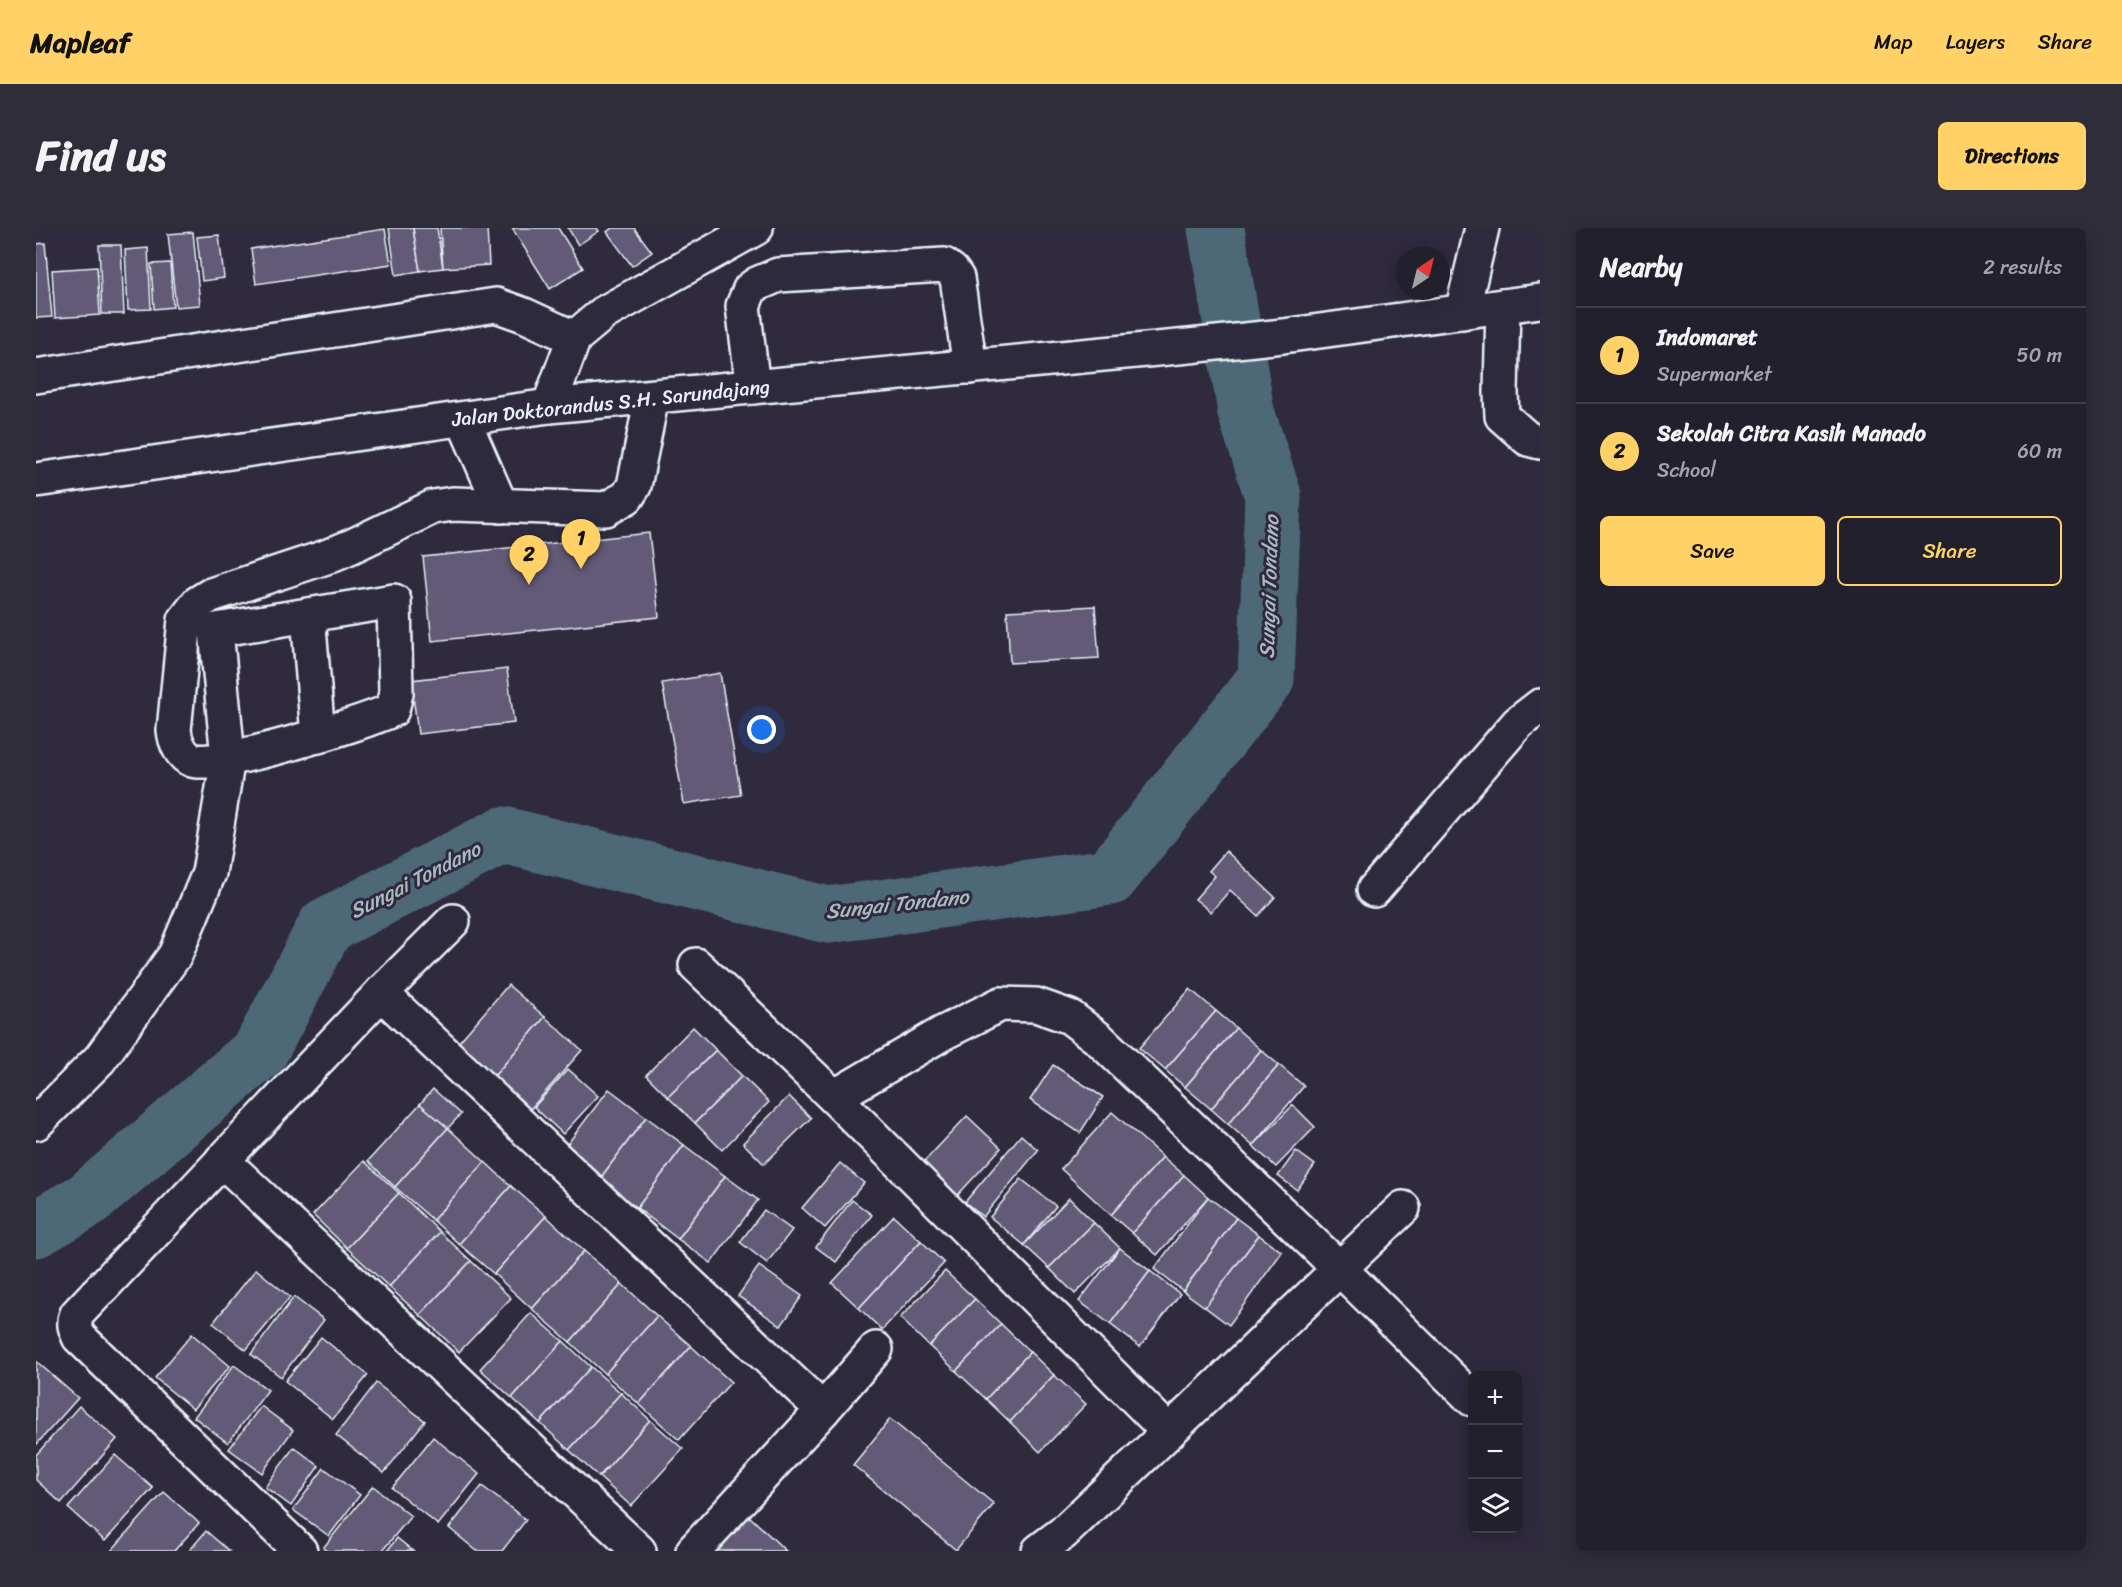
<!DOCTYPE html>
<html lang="en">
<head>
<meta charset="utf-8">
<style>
  :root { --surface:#23202e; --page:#2f2d3a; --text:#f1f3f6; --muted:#a3a3aa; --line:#403e4a; --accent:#ffd166 }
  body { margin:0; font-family:Sriracha,sans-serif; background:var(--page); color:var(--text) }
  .controls { position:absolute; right:18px; bottom:18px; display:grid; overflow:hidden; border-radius:9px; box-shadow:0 3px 15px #0003 }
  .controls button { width:54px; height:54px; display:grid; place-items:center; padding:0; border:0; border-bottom:2px solid var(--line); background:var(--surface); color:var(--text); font:30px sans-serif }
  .compass { position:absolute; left:1360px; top:18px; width:54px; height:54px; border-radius:50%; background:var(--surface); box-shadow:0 3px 15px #0003; rotate:35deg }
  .you { position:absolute; left:726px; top:502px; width:21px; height:21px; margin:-15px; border:4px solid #fff; border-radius:50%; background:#1a73e8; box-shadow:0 0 0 9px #1a73e833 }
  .badge { display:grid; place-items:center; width:39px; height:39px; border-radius:50%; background:var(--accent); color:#111; font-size:20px; font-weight:700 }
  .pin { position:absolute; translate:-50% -50px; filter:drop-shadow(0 2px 3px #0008) }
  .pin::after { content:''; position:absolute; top:32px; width:21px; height:18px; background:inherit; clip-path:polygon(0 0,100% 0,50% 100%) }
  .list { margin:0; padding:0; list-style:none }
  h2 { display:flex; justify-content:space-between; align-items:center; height:78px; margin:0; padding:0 24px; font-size:26px }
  h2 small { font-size:20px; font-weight:400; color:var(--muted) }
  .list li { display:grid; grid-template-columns:39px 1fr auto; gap:18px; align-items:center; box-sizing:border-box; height:96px; padding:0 24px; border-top:2px solid var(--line) }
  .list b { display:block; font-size:22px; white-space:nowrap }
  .list p { margin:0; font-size:20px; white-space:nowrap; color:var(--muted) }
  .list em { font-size:20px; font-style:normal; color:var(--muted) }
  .actions { display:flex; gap:12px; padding:18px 24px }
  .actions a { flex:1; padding:14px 0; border:2px solid var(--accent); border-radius:9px; text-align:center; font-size:21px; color:var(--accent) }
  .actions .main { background:var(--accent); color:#111 }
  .icon { flex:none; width:33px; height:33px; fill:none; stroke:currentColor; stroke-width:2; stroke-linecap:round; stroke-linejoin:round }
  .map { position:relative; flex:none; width:1504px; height:1323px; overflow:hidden; border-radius:9px }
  header { display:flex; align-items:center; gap:36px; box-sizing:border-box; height:84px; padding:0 30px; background:var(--accent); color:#111 }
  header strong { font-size:28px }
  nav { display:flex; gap:33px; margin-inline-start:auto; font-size:21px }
  .intro { display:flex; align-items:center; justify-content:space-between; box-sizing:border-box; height:144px; padding:0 36px }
  h1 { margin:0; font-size:42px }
  .button { padding:15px 27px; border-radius:9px; background:var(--accent); color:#111; font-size:21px; font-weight:700 }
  main { display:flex; gap:36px; padding:0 36px }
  aside { flex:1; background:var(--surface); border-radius:9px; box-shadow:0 3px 15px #0003 }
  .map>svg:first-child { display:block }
</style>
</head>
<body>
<header>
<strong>Mapleaf</strong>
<nav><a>Map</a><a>Layers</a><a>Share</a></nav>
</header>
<div class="intro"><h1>Find us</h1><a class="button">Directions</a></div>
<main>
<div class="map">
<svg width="1504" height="1323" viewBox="0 0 1504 1323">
  <rect width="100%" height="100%" fill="#2f2a3d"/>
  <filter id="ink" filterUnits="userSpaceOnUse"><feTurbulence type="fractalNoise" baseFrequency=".0167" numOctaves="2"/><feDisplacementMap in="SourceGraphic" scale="12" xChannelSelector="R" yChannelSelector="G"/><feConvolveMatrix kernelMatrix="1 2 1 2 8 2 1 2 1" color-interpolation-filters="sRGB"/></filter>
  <g filter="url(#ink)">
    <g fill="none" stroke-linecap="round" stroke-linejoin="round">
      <!-- river -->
      <polyline stroke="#4e6877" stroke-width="57" points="0,1001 51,972 224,823 290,698 467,607 792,687 1074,649 1230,451 1237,268 1210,184 1180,0"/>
    </g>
    <!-- building -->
    <g fill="#625a77" stroke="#e8f1f8" stroke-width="1.5">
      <polygon points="353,0 377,0 384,43 360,47"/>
      <polygon points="377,0 401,0 407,40 384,43"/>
      <polygon points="404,0 451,0 453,37 407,40"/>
      <polygon points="476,0 522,0 547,40 514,61"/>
      <polygon points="532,0 561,0 563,3 542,17"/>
      <polygon points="576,0 598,0 616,24 596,38 571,4"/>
      <polygon points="349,1 355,36 220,56 215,21"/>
      <polygon points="157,4 164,77 140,79 132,6"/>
      <polygon points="183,7 188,50 166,53 161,9"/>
      <polygon points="9,15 16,89 0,90 0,16"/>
      <polygon points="63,17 85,17 88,86 66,86"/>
      <polygon points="112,20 115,81 92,82 89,22"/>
      <polygon points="134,35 137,79 118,81 115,36"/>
      <polygon points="61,39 64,87 19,90 16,42"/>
      <polygon points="613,305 623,389 396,413 387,329"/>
      <polygon points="1059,378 1063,430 974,435 971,383"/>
      <polygon points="471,441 478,495 382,506 375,452"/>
      <polygon points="684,445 705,567 648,576 626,455"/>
      <polygon points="1190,623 1239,669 1222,688 1194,662 1175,684 1159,671 1179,648 1173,643"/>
      <polygon points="472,757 509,789 454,853 417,821"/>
      <polygon points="1154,761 1180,783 1129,842 1103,820"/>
      <polygon points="1180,783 1200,800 1149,859 1129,842"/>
      <polygon points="509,789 546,822 491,885 454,853"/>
      <polygon points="657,799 680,822 632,869 610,847"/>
      <polygon points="1200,800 1225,822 1175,881 1149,859"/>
      <polygon points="680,822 706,848 659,895 632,869"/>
      <polygon points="1225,822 1243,837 1192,896 1175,881"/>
      <polygon points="1017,837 1067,869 1044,905 994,872"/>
      <polygon points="1243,837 1268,858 1217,918 1192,896"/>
      <polygon points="532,841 562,868 527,906 498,879"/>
      <polygon points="706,848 733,874 686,922 659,895"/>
      <polygon points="397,861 425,886 412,900 384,876"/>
      <polygon points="573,861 610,889 563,952 526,923"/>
      <polygon points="753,868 775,890 728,936 707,915"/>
      <polygon points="384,876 412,900 359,959 332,933"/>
      <polygon points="1257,877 1279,899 1240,939 1217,918"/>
      <polygon points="1076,884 1127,929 1075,987 1025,941"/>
      <polygon points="931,888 965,920 919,970 884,938"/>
      <polygon points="610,889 648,917 601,980 563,952"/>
      <polygon points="412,900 449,934 397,992 359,959"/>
      <polygon points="985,907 1002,922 947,989 929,974"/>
      <polygon points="648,917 689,948 642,1011 601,980"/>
      <polygon points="1260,923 1279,937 1261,962 1242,948"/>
      <polygon points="1127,929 1148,947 1096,1005 1075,987"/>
      <polygon points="328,933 363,965 311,1020 277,987"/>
      <polygon points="449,934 475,958 423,1016 397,992"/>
      <polygon points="804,935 828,955 789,1000 766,980"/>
      <polygon points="1148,947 1172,969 1121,1027 1096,1005"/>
      <polygon points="689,948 722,972 675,1035 642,1011"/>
      <polygon points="985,951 1020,978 988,1017 954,989"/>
      <polygon points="475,958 510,988 458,1046 423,1016"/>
      <polygon points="363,965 404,1004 353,1059 311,1020"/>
      <polygon points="1172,969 1200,990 1147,1063 1118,1041"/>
      <polygon points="1033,970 1058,995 1013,1040 988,1017"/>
      <polygon points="816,972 836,987 800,1034 780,1019"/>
      <polygon points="728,982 756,1002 731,1035 704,1014"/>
      <polygon points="510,988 548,1023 496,1081 458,1046"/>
      <polygon points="858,988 885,1013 823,1080 796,1055"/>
      <polygon points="1200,990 1223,1007 1169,1079 1147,1063"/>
      <polygon points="1058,995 1084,1020 1039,1066 1013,1040"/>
      <polygon points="404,1004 435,1033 384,1087 353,1059"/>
      <polygon points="1223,1007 1246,1024 1193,1097 1169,1079"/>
      <polygon points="885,1013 908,1035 846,1102 823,1080"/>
      <polygon points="1084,1020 1114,1043 1074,1096 1043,1073"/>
      <polygon points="548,1023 586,1056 534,1114 496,1081"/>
      <polygon points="435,1033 475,1070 423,1124 384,1087"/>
      <polygon points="723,1038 766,1068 745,1098 702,1068"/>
      <polygon points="220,1041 254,1069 210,1122 177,1095"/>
      <polygon points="909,1043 939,1071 893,1118 864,1090"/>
      <polygon points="1114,1043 1144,1066 1104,1119 1074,1096"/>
      <polygon points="586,1056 621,1088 569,1146 534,1114"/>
      <polygon points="258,1069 288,1092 245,1149 215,1126"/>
      <polygon points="939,1071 965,1096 920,1143 893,1118"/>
      <polygon points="495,1085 527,1113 476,1170 444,1141"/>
      <polygon points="621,1088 655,1118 603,1176 569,1146"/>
      <polygon points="965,1096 994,1124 950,1171 920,1143"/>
      <polygon points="156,1106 194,1138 157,1181 119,1150"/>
      <polygon points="285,1109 332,1147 297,1191 249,1153"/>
      <polygon points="527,1113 555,1139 504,1195 476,1170"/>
      <polygon points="655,1118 695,1154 643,1212 603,1176"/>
      <polygon points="994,1124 1018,1147 974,1194 950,1171"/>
      <polygon points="0,1133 42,1170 0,1217"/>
      <polygon points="198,1137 232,1162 192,1215 158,1189"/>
      <polygon points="555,1139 585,1165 533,1222 504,1195"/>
      <polygon points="1018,1147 1050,1176 1004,1224 974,1194"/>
      <polygon points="340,1155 389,1193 348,1245 300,1207"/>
      <polygon points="585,1165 614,1192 563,1249 533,1222"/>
      <polygon points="43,1178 81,1211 25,1275 0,1252 0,1227"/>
      <polygon points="225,1178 257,1202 226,1245 193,1221"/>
      <polygon points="854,1191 958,1276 920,1322 817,1237"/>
      <polygon points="614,1192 647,1221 595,1278 563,1249"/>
      <polygon points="397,1209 443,1246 402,1297 356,1260"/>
      <polygon points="258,1219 283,1238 255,1278 229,1259"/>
      <polygon points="79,1227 117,1260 69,1313 32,1280"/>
      <polygon points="288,1240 324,1267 293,1308 257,1282"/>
      <polygon points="337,1258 375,1288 346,1323 291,1323 287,1320"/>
      <polygon points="446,1258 490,1292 466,1323 441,1323 413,1300"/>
      <polygon points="128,1264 163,1295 138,1323 75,1323"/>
      <polygon points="713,1288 750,1323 680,1323"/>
      <polygon points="170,1303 193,1323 153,1323"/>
      <polygon points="361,1310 377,1323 351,1323"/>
    </g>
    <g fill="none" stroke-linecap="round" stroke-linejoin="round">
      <defs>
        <g id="minor">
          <polyline points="1467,78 1465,164 1466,188 1492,211 1504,214"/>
          <polyline points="1426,84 1446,0"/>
          <polyline points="0,148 460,77 488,87 538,110"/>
          <polyline points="717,159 707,78 714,61 721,56 742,47 908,37 916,43 921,50 934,139"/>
          <polyline points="513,178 538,110 568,85 720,0"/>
          <polyline points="427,191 465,278"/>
          <polyline points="272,387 282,508"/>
          <polyline points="1338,662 1482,495 1504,478"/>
          <polyline points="660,737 798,869 1133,1204"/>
          <polyline points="345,765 787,1182 657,1323"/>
          <polyline points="798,869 907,805 965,776 1000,777 1034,789 1063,811 1303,1040 1436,1171"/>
          <path d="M 0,895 L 64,831 L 139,727 L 173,645 L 192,530 L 180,402 L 358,373 L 360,465 L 356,482 C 327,495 181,542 156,532 C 145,528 139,513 138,502 L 149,392 L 162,375 L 175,367 L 290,329 L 316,318 L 397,279 L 417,276 L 570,281 L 591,269 L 598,258 L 616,169"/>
          <polyline points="186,932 603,1323"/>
          <polyline points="787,1182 840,1121"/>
          <path d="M 264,1323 L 43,1109 C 39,1100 37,1095 41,1086 L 345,765 L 417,693"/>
          <polyline points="1003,1323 1027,1305 1367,980"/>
        </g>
        <polyline id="highway" points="0,252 513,178 1153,118 1247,108 1504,73"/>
      </defs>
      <!-- minor casing -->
      <use href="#minor" stroke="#e8f1f8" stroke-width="38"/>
      <!-- highway casing -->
      <use href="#highway" stroke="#e8f1f8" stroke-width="38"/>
      <!-- minor -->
      <use href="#minor" stroke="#2f2a3d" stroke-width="33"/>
      <!-- highway -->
      <use href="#highway" stroke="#2f2a3d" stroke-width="33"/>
    </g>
  </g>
  <g text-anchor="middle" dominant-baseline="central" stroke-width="6" stroke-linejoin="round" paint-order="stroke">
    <!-- street labels -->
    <g font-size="20" fill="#e8f1f8" stroke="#2f2a3d">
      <text transform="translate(575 175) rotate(-6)">Jalan Doktorandus S.H. Sarundajang</text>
    </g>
    <!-- water labels -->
    <g font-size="21" font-style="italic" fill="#aabac4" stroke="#2f2a3d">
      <text transform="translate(1233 359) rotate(-88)">Sungai Tondano</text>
      <text transform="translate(379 652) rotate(-27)">Sungai Tondano</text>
      <text transform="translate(861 676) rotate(-6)">Sungai Tondano</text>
    </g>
  </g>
</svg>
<div class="controls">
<button>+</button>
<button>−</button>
<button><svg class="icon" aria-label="layers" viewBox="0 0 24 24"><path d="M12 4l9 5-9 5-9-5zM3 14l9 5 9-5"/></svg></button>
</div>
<svg class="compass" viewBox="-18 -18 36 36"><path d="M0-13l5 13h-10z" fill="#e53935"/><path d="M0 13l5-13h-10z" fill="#a3a3aa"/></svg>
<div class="you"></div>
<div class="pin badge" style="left:545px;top:341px">1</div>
<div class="pin badge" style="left:493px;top:357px">2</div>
</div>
<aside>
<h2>Nearby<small>2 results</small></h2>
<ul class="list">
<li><span class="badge">1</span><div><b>Indomaret</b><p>Supermarket</p></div><em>50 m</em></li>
<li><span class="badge">2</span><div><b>Sekolah Citra Kasih Manado</b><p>School</p></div><em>60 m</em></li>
</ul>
<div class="actions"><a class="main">Save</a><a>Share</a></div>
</aside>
</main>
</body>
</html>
